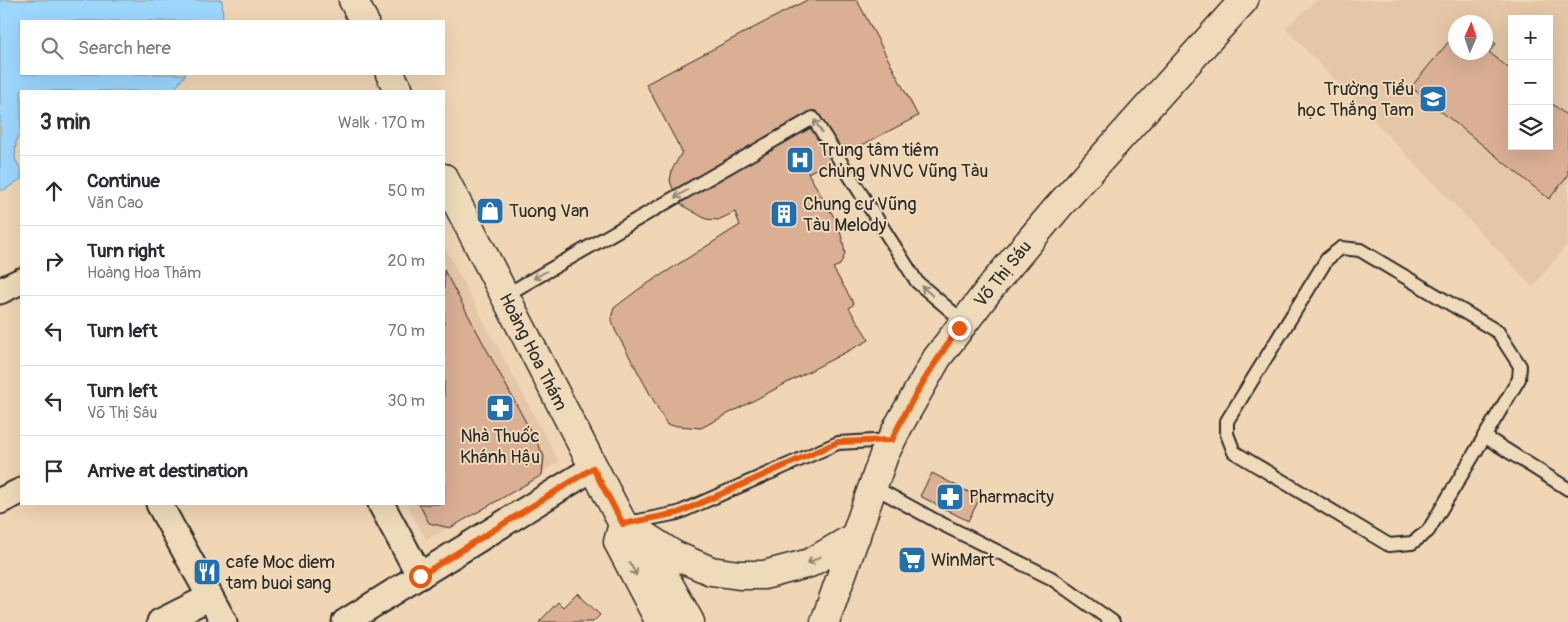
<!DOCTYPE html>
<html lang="en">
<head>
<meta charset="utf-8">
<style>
  :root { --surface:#fff; --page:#f2f2f3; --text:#2b2b33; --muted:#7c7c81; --line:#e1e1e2 }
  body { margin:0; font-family:Pangolin,sans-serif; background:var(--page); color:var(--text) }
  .controls { position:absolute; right:15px; top:15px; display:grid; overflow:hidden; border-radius:0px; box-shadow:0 5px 20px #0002 }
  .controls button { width:45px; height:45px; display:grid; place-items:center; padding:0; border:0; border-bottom:1px solid var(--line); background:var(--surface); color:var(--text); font:25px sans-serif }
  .compass { position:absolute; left:1448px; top:15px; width:45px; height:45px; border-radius:50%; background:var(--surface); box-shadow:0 5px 20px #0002; rotate:3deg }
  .stop { position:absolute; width:15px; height:15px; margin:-11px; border:4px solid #ea580c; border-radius:50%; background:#fff }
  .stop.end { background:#ea580c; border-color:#fff; box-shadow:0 1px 5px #0008 }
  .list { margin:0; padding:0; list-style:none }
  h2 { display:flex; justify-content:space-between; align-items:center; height:65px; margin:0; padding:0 20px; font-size:21px }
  h2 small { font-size:16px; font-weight:400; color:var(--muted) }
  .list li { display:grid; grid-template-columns:32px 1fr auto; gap:15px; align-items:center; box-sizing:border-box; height:70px; padding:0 20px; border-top:1px solid var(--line) }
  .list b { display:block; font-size:19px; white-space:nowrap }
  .list p { margin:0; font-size:16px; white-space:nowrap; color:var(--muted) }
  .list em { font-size:16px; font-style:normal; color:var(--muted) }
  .icon { flex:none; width:28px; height:28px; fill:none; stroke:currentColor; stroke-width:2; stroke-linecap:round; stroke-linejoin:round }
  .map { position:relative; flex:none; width:1568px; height:622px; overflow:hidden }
  .search { position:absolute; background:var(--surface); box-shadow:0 5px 20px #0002; left:20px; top:20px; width:425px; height:55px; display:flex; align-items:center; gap:12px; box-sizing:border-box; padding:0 18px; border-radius:0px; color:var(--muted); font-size:19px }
  .panel { position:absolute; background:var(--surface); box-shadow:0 5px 20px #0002; left:20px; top:90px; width:425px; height:415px; border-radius:0px }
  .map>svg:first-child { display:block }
</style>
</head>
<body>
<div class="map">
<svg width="1568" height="622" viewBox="0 0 1568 622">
  <rect width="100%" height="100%" fill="#f0d6b4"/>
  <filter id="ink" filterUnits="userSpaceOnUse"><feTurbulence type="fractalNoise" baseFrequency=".02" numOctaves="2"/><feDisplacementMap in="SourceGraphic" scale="10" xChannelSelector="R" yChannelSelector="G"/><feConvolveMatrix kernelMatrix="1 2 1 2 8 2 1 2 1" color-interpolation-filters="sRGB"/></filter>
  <g filter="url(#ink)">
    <!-- built -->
    <g fill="#e5c7a7" fill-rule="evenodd">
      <path d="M 1317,0 L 1568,0 L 1568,243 L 1533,287 L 1285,28 ZM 1512,19 L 1549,19 L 1549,146 L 1512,146 ZM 1456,22 L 1486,22 L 1486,52 L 1456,52 Z"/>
      <polygon points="444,246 559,462 426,540 407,504 444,504"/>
    </g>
    <!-- water -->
    <polygon fill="#9dd7fe" stroke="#6f92aa" points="0,0 222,0 223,21 21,21 21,74 186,74 173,91 21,91 21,133 16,141 15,159 21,170 21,179 4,190 0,190"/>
    <!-- building -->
    <g fill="#daaf94" stroke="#2b2b2b">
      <polygon points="807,0 857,0 918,116 808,173 838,224 843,242 845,254 840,265 833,268 854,304 849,308 869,340 701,428 667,425 615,330 611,318 614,308 639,289 740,225 735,212 718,220 706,219 685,207 677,200 670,181 672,170 682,152 646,84"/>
      <polygon points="1456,33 1456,52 1486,52 1486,36 1496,44 1489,52 1512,71 1512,146 1549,146 1549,101 1566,115 1568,113 1568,176 1549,199 1411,87"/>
      <polygon points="444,270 544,456 542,475 450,528 429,523 419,504 444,504"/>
      <polygon points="932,473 980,498 968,521 920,496"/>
      <polygon points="577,593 600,615 593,622 539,622 558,602 563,607"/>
    </g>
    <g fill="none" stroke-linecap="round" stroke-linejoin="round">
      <defs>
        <g id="service">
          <polygon points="1341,248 1360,250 1498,332 1520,366 1519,379 1428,531 1412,543 1389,545 1234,452 1227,434 1227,421 1327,259"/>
          <polyline points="504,296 813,118 917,282 964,322"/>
          <polyline points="1484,436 1568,489"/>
          <polyline points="874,487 938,522 1051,578 1113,622"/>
          <polyline points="628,523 678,513 838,443 892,440"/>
        </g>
        <g id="minor">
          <polyline points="0,291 21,281"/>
          <polyline points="0,501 21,491"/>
          <polyline points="159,504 224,622"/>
          <polyline points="381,504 420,576"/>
          <polyline points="160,622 210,597"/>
          <polyline points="345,622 593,468"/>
        </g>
        <g id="secondary">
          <polyline points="353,0 364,21"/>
          <polyline points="390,74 399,91"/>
          <polyline points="444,178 623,524 640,533 674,555 711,571 739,575 764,575 810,563 856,536"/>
          <polyline points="623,524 618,542 660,622"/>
          <polyline points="642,536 690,622"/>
          <polyline points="825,622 884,455 899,425 937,358 995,282 1058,207 1244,0"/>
        </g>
      </defs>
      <!-- service casing -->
      <use href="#service" stroke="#2b2b2b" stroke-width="16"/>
      <!-- minor casing -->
      <use href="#minor" stroke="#2b2b2b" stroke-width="29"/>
      <!-- secondary casing -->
      <use href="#secondary" stroke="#2b2b2b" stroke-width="31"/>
      <!-- service -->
      <use href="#service" stroke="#efdbb9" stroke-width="12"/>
      <!-- minor -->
      <use href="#minor" stroke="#efdbb9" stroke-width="25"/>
      <!-- secondary -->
      <use href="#secondary" stroke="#efdbb9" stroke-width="28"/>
    </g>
    <!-- one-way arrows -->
    <defs><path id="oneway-shaft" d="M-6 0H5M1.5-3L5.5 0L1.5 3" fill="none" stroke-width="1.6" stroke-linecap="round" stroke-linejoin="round" transform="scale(1.25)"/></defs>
    <g stroke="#8d8372">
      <use href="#oneway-shaft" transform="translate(818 126) rotate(-122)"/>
      <use href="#oneway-shaft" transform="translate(681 194) rotate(150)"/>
      <use href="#oneway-shaft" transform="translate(540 275) rotate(150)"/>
      <use href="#oneway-shaft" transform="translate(927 291) rotate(-140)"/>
      <use href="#oneway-shaft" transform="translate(814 560) rotate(153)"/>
      <use href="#oneway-shaft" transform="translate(633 569) rotate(62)"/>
    </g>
  </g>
  <g fill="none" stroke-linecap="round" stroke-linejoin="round" filter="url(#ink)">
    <!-- route -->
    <path stroke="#ea580c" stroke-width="6" d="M 420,576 L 593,468 L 623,524 L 678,513 L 838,442 L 892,440 C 910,400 934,363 959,328"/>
  </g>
  <!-- icons -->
  <defs>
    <symbol id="school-square" viewBox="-11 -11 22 22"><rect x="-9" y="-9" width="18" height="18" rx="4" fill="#1f6fb2" stroke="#efdbb9"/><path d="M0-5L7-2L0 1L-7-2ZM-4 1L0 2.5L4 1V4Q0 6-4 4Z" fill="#fff"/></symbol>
    <symbol id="hospital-square" viewBox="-11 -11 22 22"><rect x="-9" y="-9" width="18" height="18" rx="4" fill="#1f6fb2" stroke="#efdbb9"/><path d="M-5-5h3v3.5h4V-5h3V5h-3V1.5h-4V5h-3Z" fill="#fff"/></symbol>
    <symbol id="shop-square" viewBox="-11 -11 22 22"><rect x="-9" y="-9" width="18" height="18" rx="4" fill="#1f6fb2" stroke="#efdbb9"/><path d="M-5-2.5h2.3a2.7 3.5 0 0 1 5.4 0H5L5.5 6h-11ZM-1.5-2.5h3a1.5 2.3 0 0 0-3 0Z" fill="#fff"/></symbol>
    <symbol id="building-square" viewBox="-11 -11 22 22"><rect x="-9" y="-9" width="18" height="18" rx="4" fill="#1f6fb2" stroke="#efdbb9"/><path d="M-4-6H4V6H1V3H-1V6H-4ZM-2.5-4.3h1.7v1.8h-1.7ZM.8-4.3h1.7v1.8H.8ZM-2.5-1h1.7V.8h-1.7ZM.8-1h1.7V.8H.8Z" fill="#fff"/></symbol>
    <symbol id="pharmacy-square" viewBox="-11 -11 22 22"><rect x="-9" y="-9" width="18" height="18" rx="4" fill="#1f6fb2" stroke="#efdbb9"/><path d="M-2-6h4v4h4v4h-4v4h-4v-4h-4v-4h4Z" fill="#fff"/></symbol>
    <symbol id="supermarket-square" viewBox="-11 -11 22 22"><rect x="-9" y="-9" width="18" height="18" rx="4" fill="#1f6fb2" stroke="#efdbb9"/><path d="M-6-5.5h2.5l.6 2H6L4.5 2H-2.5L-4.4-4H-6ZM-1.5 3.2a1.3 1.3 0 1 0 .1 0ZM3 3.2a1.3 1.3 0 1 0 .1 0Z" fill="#fff"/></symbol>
    <symbol id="restaurant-square" viewBox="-11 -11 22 22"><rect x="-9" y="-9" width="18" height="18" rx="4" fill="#1f6fb2" stroke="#efdbb9"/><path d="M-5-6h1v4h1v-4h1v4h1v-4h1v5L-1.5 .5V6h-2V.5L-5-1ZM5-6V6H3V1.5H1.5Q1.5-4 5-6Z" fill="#fff"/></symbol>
  </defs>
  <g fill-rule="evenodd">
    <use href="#school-square" x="1417" y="83" width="32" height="32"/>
    <use href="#hospital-square" x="784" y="144" width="32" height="32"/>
    <use href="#shop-square" x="474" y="195" width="32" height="32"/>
    <use href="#building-square" x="768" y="198" width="32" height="32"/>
    <use href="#pharmacy-square" x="484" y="392" width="32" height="32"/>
    <use href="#pharmacy-square" x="934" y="481" width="32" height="32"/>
    <use href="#supermarket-square" x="896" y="544" width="32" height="32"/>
    <use href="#restaurant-square" x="191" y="556" width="32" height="32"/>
  </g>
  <g text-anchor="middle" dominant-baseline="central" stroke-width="4" stroke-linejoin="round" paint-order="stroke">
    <!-- poi labels -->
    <g font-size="18" fill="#2b2b2b" stroke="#efdbb9" text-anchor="start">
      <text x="1414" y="89" text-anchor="end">Trường Tiểu<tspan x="1414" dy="21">học Thắng Tam</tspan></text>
      <text x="819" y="150">Trung tâm tiêm<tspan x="819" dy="21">chủng VNVC Vũng Tàu</tspan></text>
      <text x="803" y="204">Chung cư Vũng<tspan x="803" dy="21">Tàu Melody</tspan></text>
      <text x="509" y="211">Tuong Van</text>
      <text x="500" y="436" text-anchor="middle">Nhà Thuốc<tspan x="500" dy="21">Khánh Hậu</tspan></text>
      <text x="969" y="497">Pharmacity</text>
      <text x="931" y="560">WinMart</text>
      <text x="226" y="562">cafe Moc diem<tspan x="226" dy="21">tam buoi sang</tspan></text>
    </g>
    <!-- street labels -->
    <g font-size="18" fill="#2b2b2b" stroke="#efdbb9">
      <text transform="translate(1003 274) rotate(-51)">Võ Thị Sáu</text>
      <text transform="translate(533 352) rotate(63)">Hoàng Hoa Thám</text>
    </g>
  </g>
</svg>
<div class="controls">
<button>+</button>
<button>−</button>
<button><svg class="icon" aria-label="layers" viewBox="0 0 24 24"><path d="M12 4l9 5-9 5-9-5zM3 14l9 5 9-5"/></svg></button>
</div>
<svg class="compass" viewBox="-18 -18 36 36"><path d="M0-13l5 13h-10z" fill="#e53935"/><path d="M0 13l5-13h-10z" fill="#7c7c81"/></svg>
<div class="stop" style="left:420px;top:576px"></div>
<div class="stop end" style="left:959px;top:328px"></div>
<div class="search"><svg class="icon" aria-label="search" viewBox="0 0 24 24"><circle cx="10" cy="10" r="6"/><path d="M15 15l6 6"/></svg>Search here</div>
<section class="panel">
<h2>3 min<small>Walk · 170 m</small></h2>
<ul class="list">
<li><svg class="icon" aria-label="ahead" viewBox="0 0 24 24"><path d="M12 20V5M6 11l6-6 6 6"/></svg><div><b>Continue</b><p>Văn Cao</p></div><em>50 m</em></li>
<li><svg class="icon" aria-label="right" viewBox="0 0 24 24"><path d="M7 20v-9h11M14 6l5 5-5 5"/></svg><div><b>Turn right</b><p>Hoàng Hoa Thám</p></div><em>20 m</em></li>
<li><svg class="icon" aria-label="left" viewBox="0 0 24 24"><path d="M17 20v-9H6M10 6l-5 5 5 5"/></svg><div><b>Turn left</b></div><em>70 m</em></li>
<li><svg class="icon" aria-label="left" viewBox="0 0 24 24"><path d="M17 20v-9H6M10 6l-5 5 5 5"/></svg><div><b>Turn left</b><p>Võ Thị Sáu</p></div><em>30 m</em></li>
<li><svg class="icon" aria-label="arrive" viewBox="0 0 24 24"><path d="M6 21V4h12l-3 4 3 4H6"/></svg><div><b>Arrive at destination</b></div></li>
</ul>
</section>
</div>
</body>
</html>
